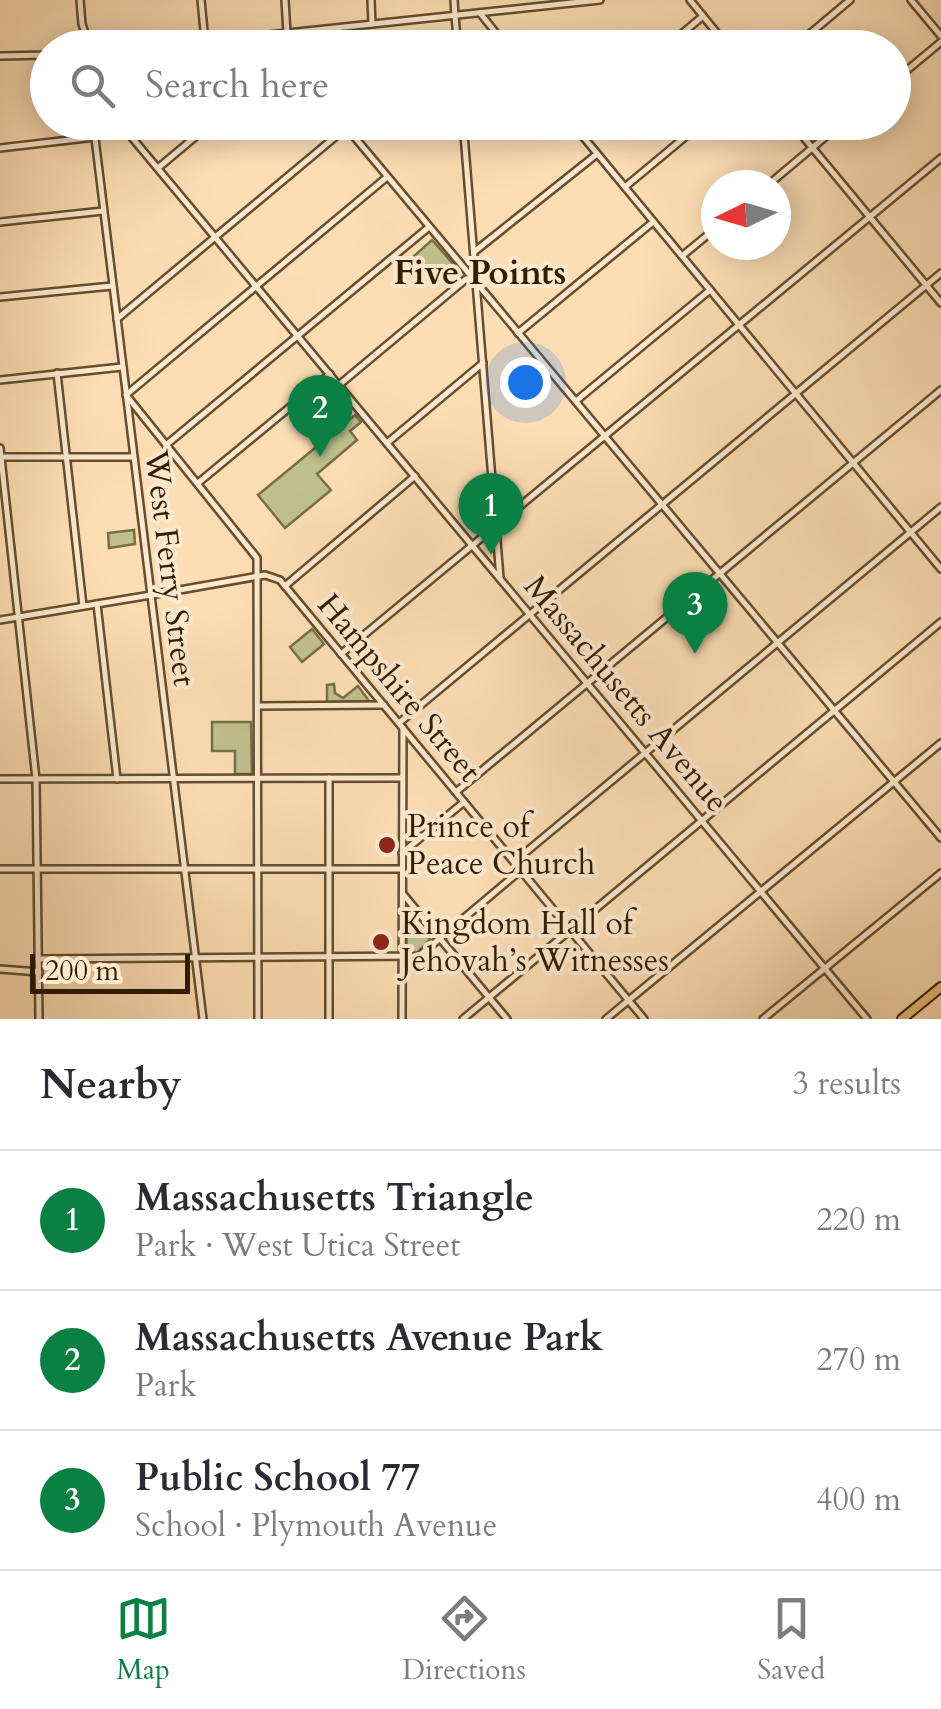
<!DOCTYPE html>
<html lang="en">
<head>
<meta charset="utf-8">
<style>
  :root { --surface:#fff; --page:#f2f2f3; --text:#2b2b33; --muted:#7c7c81; --line:#e1e1e2; --accent:#0b8043 }
  body { margin:0; font-family:Cardo,serif; background:var(--page); color:var(--text) }
  .compass { position:absolute; left:701px; top:170px; width:90px; height:90px; border-radius:50%; background:var(--surface); box-shadow:0 5px 25px #0003; rotate:265deg }
  .scale { position:absolute; left:30px; bottom:25px; width:160px; box-sizing:border-box; padding-left:10px; border:5px solid #331d00; border-top:0; font-size:28px; line-height:35px; white-space:nowrap; color:#331d00; -webkit-text-stroke:8px #fde9ce; paint-order:stroke }
  .you { position:absolute; left:525px; top:382px; width:35px; height:35px; margin:-25px; border:8px solid #fff; border-radius:50%; background:#1a73e8; box-shadow:0 0 0 15px #1a73e833 }
  .badge { display:grid; place-items:center; width:65px; height:65px; border-radius:50%; background:var(--accent); color:#fff; font-size:32px; font-weight:700 }
  .pin { position:absolute; translate:-50% -82px; filter:drop-shadow(0 2px 5px #0008) }
  .pin::after { content:''; position:absolute; top:52px; width:35px; height:30px; background:inherit; clip-path:polygon(0 0,100% 0,50% 100%) }
  .list { margin:0; padding:0; list-style:none }
  h2 { display:flex; justify-content:space-between; align-items:center; height:130px; margin:0; padding:0 40px; font-size:42px }
  h2 small { font-size:32px; font-weight:400; color:var(--muted) }
  .list li { display:grid; grid-template-columns:65px 1fr auto; gap:30px; align-items:center; box-sizing:border-box; height:140px; padding:0 40px; border-top:2px solid var(--line) }
  .list b { display:block; font-size:38px; white-space:nowrap }
  .list p { margin:0; font-size:32px; white-space:nowrap; color:var(--muted) }
  .list em { font-size:32px; font-style:normal; color:var(--muted) }
  .icon { flex:none; width:55px; height:55px; fill:none; stroke:currentColor; stroke-width:2; stroke-linecap:round; stroke-linejoin:round }
  .map { position:relative; flex:none; width:941px; height:1019px; overflow:hidden }
  .search { position:absolute; background:var(--surface); box-shadow:0 5px 25px #0003; left:30px; right:30px; top:30px; height:110px; display:flex; align-items:center; gap:25px; box-sizing:border-box; padding:0 35px; border-radius:55px; color:var(--muted); font-size:38px }
  .sheet { height:550px; background:var(--surface) }
  nav { display:flex; justify-content:space-around; align-items:center; box-sizing:border-box; height:140px; border-top:2px solid var(--line); background:var(--surface); font-size:28px; color:var(--muted) }
  nav a { display:grid; justify-items:center; gap:5px }
  nav .on { color:var(--accent) }
  .map>svg:first-child { display:block }
</style>
</head>
<body>
<div class="map">
<svg width="941" height="1019" viewBox="0 0 941 1019">
  <rect width="100%" height="100%" fill="#fcddb4"/>
  <filter id="stains"><feTurbulence type="fractalNoise" baseFrequency=".002" numOctaves="4"/><feColorMatrix values="0 0 0 0 .2 0 0 0 0 .09 0 0 0 0 .02 0 0 0 .5 -.17"/></filter>
  <radialGradient id="worn" r=".72"><stop offset=".6" stop-color="#630" stop-opacity="0"/><stop offset="1" stop-color="#630" stop-opacity=".3"/></radialGradient>
  <!-- green -->
  <g fill="#bec18e" stroke="#786f47" stroke-width="2.5">
    <polygon points="432,240 455,266 435,284 413,257"/>
    <polygon points="355,415 361,422 350,431 357,440 317,474 331,490 285,528 258,495"/>
    <polygon points="134,530 135,544 109,548 108,533"/>
    <polygon points="312,629 324,644 302,662 290,647"/>
    <polygon points="334,684 335,693 343,698 358,686 369,701 327,702 327,685"/>
    <polygon points="212,722 251,722 252,774 235,774 235,751 212,751"/>
    <polygon points="407,913 430,939 417,953 406,953"/>
  </g>
  <g fill="none" stroke-linecap="round" stroke-linejoin="round">
    <defs>
      <g id="minor">
        <polyline points="201,0 205,41"/>
        <polyline points="285,0 287,33"/>
        <polyline points="371,0 372,24"/>
        <polyline points="690,0 729,48"/>
        <polyline points="911,0 941,36"/>
        <polyline points="480,13 508,48"/>
        <polyline points="455,16 458,48"/>
        <polyline points="268,35 279,48"/>
        <polyline points="665,48 703,16"/>
        <polyline points="793,48 850,0"/>
        <polyline points="894,81 941,42"/>
        <polyline points="119,122 867,1019"/>
        <polyline points="342,122 941,838"/>
        <polyline points="463,122 500,578"/>
        <polyline points="571,122 941,569"/>
        <polyline points="791,122 941,303"/>
        <polyline points="0,148 95,137"/>
        <polyline points="158,168 213,122"/>
        <polyline points="768,185 843,122"/>
        <polyline points="625,187 703,122"/>
        <polyline points="0,222 103,211"/>
        <polyline points="474,252 597,154"/>
        <polyline points="682,256 716,228"/>
        <polyline points="0,297 112,286"/>
        <polyline points="117,319 353,122"/>
        <polyline points="518,333 653,222"/>
        <polyline points="57,373 83,606"/>
        <polyline points="0,380 122,367"/>
        <polyline points="339,385 466,279 475,278"/>
        <polyline points="576,401 710,290"/>
        <polyline points="387,443 483,363"/>
        <polyline points="166,445 429,227"/>
        <polyline points="0,448 36,779 39,1019"/>
        <polyline points="0,457 133,457"/>
        <polyline points="198,483 330,374"/>
        <polyline points="285,586 415,476"/>
        <polyline points="151,595 265,575 280,580 644,1019"/>
        <polyline points="97,604 117,779"/>
        <polyline points="341,654 941,158"/>
        <polyline points="258,706 384,705"/>
        <polyline points="399,723 941,273"/>
        <polyline points="329,778 329,1019"/>
        <polyline points="0,779 402,778"/>
        <polyline points="456,792 941,390"/>
        <polyline points="402,853 464,802"/>
        <polyline points="514,862 941,507"/>
        <polyline points="0,869 402,869"/>
        <polyline points="403,894 507,1019"/>
        <polyline points="38,959 419,956 521,870"/>
        <polyline points="0,969 39,972"/>
        <polyline points="258,1019 257,558 126,395 387,177"/>
        <polyline points="402,1019 403,728"/>
        <polyline points="463,1019 941,622"/>
        <polyline points="606,1019 941,743"/>
        <polyline points="763,1019 941,873"/>
      </g>
      <g id="tertiary">
        <polyline points="80,0 82,24 88,42"/>
        <polyline points="454,0 455,16"/>
        <polyline points="72,48 83,41 94,48"/>
        <polyline points="145,48 600,0"/>
        <polyline points="0,56 48,55"/>
        <polyline points="93,122 203,1019"/>
        <polyline points="0,620 151,595"/>
      </g>
      <polyline id="primary" points="902,1019 941,987"/>
    </defs>
    <!-- minor casing -->
    <use href="#minor" stroke="#654d2d" stroke-width="10"/>
    <!-- tertiary casing -->
    <use href="#tertiary" stroke="#654d2d" stroke-width="10"/>
    <!-- primary casing -->
    <use href="#primary" stroke="#331d00" stroke-width="12"/>
    <!-- minor -->
    <use href="#minor" stroke="#fde9ce" stroke-width="5"/>
    <!-- tertiary -->
    <use href="#tertiary" stroke="#fde9ce" stroke-width="5"/>
    <!-- primary -->
    <use href="#primary" stroke="#eebe7a" stroke-width="8"/>
  </g>
  <!-- markers -->
  <g fill="#8f2418" stroke="#fde9ce" stroke-width="4">
    <circle cx="387" cy="845" r="10"/>
    <circle cx="381" cy="942" r="10"/>
  </g>
  <g text-anchor="middle" dominant-baseline="central" stroke-width="8" stroke-linejoin="round" paint-order="stroke">
    <!-- street labels -->
    <g font-size="32" fill="#331d00" stroke="#fde9ce">
      <text transform="translate(170 568) rotate(83)">West Ferry Street</text>
      <text transform="translate(399 688) rotate(50)">Hampshire Street</text>
      <text transform="translate(626 694) rotate(50)">Massachusetts Avenue</text>
    </g>
    <!-- poi labels -->
    <g font-size="32" fill="#331d00" stroke="#fde9ce" text-anchor="start">
      <text x="407" y="827">Prince of<tspan x="407" dy="37">Peace Church</tspan></text>
      <text x="401" y="924">Kingdom Hall of<tspan x="401" dy="37">Jehovah’s Witnesses</tspan></text>
    </g>
    <!-- neighbourhood labels -->
    <g font-size="35" font-weight="bold" fill="#331d00" stroke="#fde9ce">
      <text x="480" y="273">Five Points</text>
    </g>
  </g>
  <rect width="100%" height="100%" filter="url(#stains)"/>
  <rect width="100%" height="100%" fill="url(#worn)"/>
</svg>
<svg class="compass" viewBox="-18 -18 36 36"><path d="M0-13l5 13h-10z" fill="#e53935"/><path d="M0 13l5-13h-10z" fill="#7c7c81"/></svg>
<div class="scale">200 m</div>
<div class="you"></div>
<div class="pin badge" style="left:491px;top:555px">1</div>
<div class="pin badge" style="left:320px;top:457px">2</div>
<div class="pin badge" style="left:695px;top:654px">3</div>
<div class="search"><svg class="icon" aria-label="search" viewBox="0 0 24 24"><circle cx="10" cy="10" r="6"/><path d="M15 15l6 6"/></svg>Search here</div>
</div>
<section class="sheet">
<h2>Nearby<small>3 results</small></h2>
<ul class="list">
<li><span class="badge">1</span><div><b>Massachusetts Triangle</b><p>Park · West Utica Street</p></div><em>220 m</em></li>
<li><span class="badge">2</span><div><b>Massachusetts Avenue Park</b><p>Park</p></div><em>270 m</em></li>
<li><span class="badge">3</span><div><b>Public School 77</b><p>School · Plymouth Avenue</p></div><em>400 m</em></li>
</ul>
</section>
<nav>
<a class="on"><svg class="icon" aria-label="map" viewBox="0 0 24 24"><path d="M3 6l6-2 6 2 6-2v14l-6 2-6-2-6 2zM9 4v14M15 6v14"/></svg>Map</a>
<a><svg class="icon" aria-label="directions" viewBox="0 0 24 24"><path d="M12 3l9 9-9 9-9-9zM9 14v-3h6M13 9l2 2-2 2"/></svg>Directions</a>
<a><svg class="icon" aria-label="saved" viewBox="0 0 24 24"><path d="M7 4h10v16l-5-4-5 4z"/></svg>Saved</a>
</nav>
</body>
</html>
